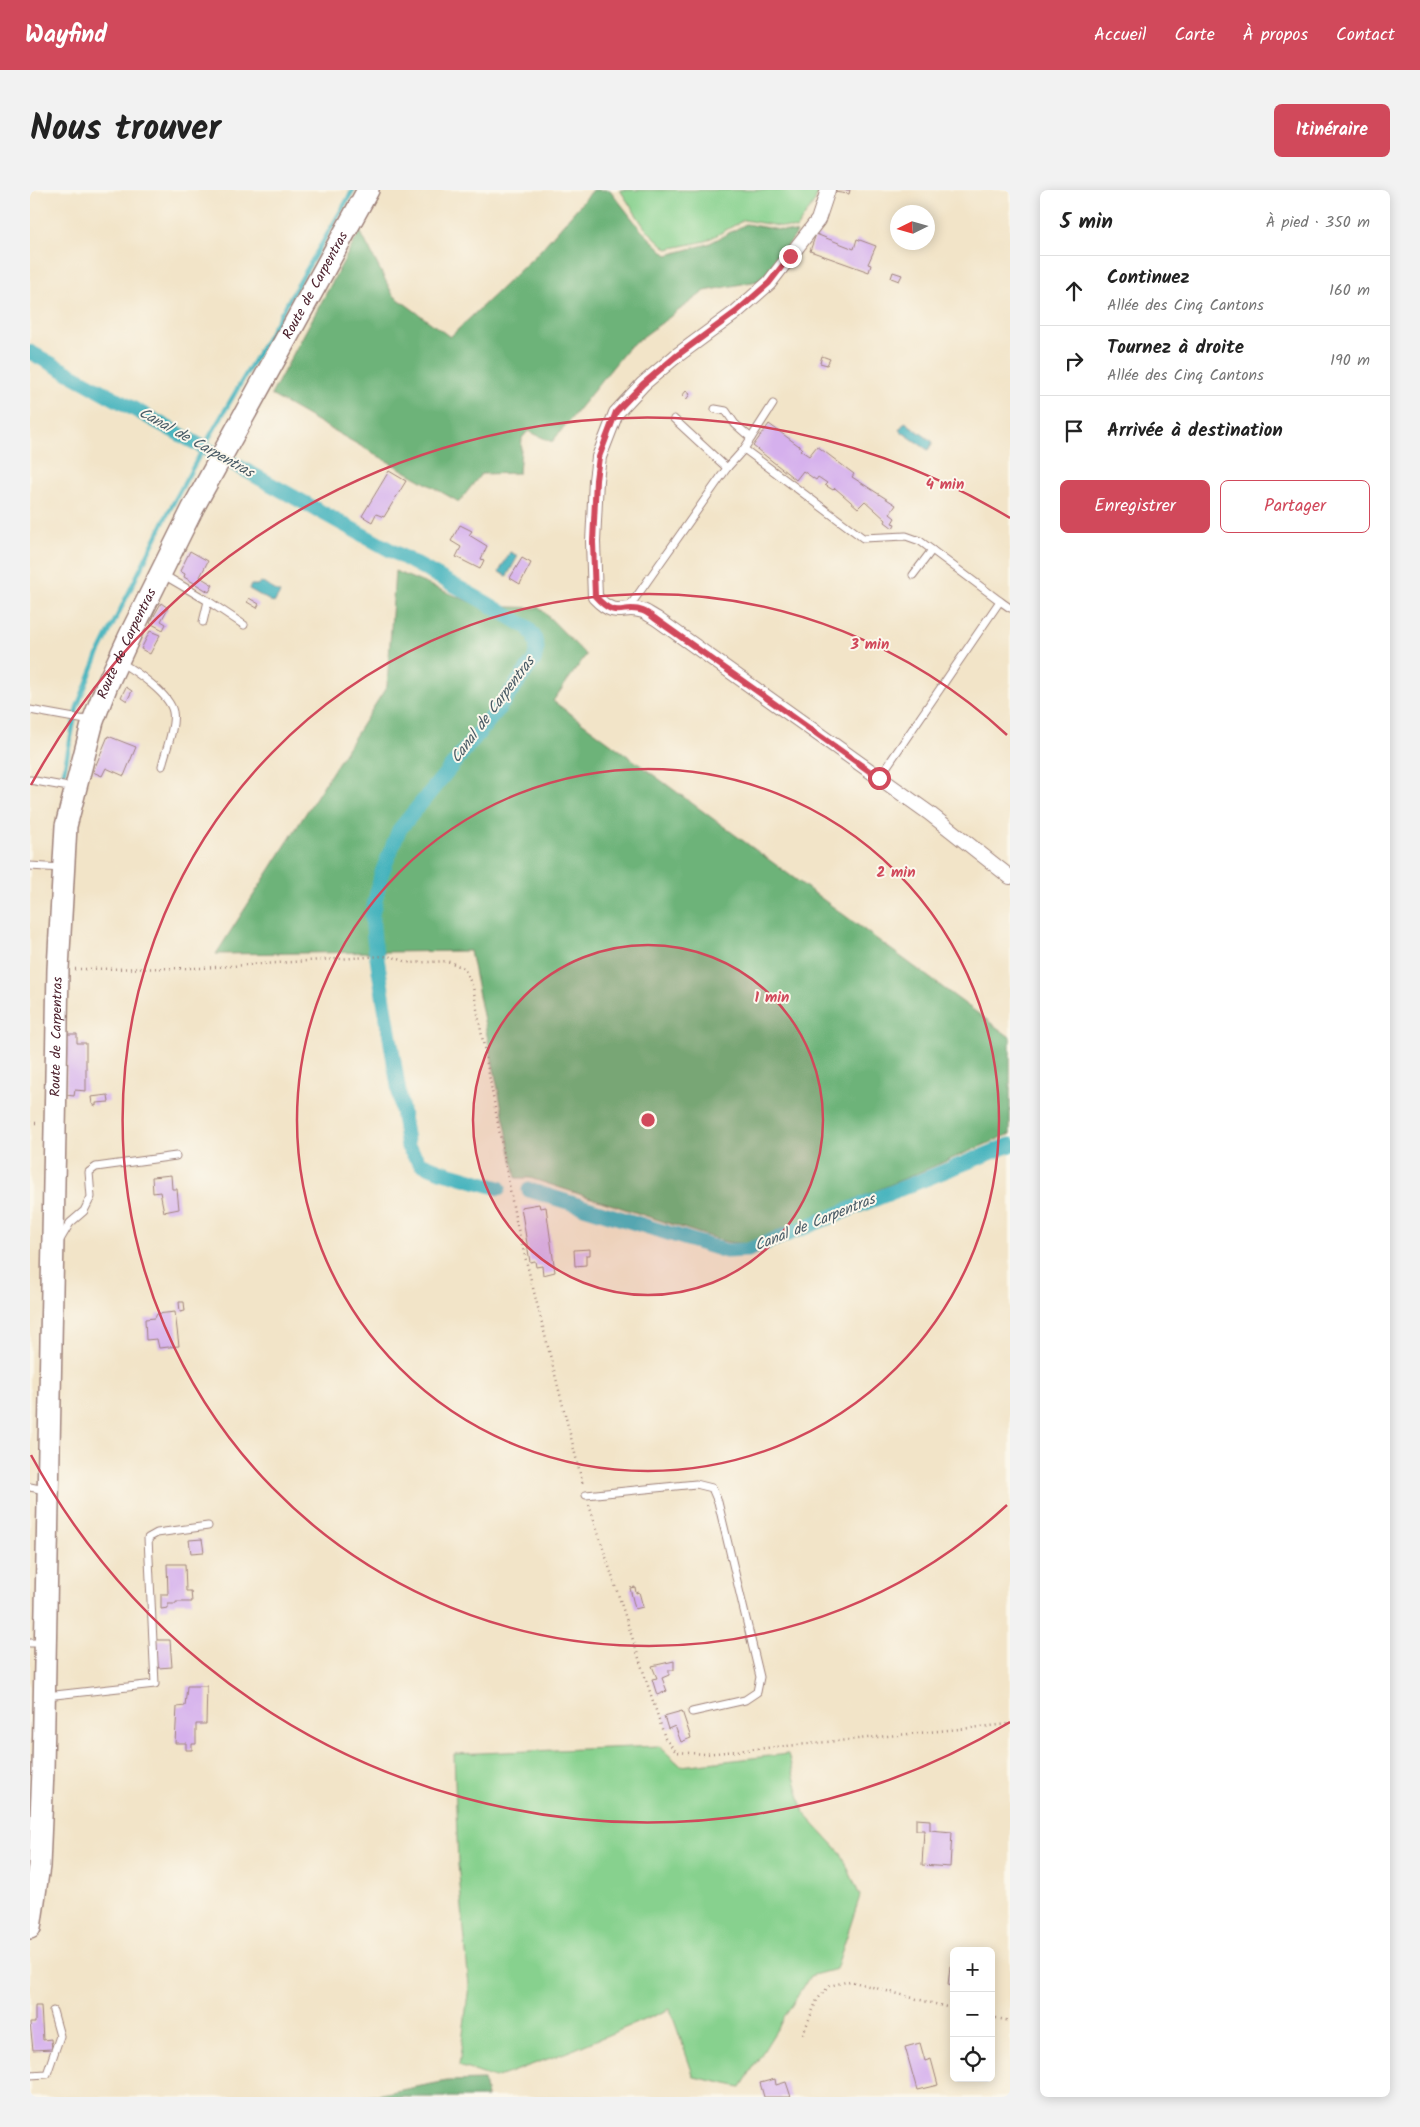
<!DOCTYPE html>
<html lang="fr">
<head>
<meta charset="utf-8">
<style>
  :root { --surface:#fff; --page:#f2f2f2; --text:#222; --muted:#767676; --line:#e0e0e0; --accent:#d1495b }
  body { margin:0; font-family:Kalam,sans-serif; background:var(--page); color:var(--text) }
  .controls { position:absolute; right:15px; bottom:15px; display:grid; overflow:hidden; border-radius:8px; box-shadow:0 2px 12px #0003 }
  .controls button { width:45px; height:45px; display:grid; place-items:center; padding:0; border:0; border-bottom:1px solid var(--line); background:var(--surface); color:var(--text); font:25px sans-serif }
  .compass { position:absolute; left:860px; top:15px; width:45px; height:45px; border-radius:50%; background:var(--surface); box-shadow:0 2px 12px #0003; rotate:265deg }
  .stop { position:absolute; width:15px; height:15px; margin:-11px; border:4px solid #d1495b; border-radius:50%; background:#fff }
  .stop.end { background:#d1495b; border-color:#fff; box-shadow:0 1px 5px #0008 }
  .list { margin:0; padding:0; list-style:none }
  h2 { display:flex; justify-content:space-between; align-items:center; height:65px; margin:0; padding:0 20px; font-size:21px }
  h2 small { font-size:16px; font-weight:400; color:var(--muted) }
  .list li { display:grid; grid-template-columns:32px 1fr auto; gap:15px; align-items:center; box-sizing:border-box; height:70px; padding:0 20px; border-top:1px solid var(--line) }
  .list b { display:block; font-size:19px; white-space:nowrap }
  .list p { margin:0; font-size:16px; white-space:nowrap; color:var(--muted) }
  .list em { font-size:16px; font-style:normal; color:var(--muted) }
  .actions { display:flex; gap:10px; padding:15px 20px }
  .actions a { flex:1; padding:11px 0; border:1px solid var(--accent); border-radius:8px; text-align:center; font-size:18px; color:var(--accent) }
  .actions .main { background:var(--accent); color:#fff }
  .icon { flex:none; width:28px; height:28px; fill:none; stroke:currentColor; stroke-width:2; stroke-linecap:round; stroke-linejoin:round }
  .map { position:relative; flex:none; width:980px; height:1907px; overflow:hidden; border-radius:8px }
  header { display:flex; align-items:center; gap:30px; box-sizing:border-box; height:70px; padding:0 25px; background:var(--accent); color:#fff }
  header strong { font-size:24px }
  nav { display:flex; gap:28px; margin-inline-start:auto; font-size:18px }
  .intro { display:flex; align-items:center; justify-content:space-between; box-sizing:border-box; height:120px; padding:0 30px }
  h1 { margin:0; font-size:35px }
  .button { padding:12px 22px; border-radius:8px; background:var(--accent); color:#fff; font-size:18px; font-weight:700 }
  main { display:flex; gap:30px; padding:0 30px }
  aside { flex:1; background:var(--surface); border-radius:8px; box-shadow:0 2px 12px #0003 }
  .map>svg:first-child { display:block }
</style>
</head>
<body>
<header>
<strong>Wayfind</strong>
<nav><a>Accueil</a><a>Carte</a><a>À propos</a><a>Contact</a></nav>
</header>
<div class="intro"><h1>Nous trouver</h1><a class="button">Itinéraire</a></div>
<main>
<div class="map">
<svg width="980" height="1907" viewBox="0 0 980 1907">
  <rect width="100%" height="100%" fill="#fbf7ec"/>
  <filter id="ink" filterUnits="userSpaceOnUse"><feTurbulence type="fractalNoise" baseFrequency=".02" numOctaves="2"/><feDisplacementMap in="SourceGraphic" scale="10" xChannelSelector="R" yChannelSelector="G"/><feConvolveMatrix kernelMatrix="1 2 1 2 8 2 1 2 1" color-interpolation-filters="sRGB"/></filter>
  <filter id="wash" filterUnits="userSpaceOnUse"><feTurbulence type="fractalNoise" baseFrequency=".0096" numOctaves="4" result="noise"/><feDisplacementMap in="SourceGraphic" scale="20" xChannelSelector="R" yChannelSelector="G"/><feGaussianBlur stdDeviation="1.12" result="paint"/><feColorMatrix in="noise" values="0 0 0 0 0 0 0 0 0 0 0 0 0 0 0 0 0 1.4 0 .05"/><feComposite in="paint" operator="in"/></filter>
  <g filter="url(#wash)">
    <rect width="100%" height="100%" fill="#f2e4c8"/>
    <!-- green -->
    <g fill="#87d18e" stroke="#68785c">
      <polygon points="590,0 788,0 785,11 766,39 714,30 676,51 637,59 615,38"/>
      <polygon points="629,1556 651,1576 758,1564 774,1623 811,1663 830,1706 806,1779 780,1786 711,1897 664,1887 640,1819 540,1861 465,1888 429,1876 439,1796 428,1674 424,1564"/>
    </g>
    <!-- forest -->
    <g fill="#6db379" stroke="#5c6952">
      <polygon points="563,0 580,0 611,40 637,65 678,54 716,34 767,43 733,90 675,101 599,157 522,252 498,241 492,248 489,283 451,284 429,312 241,205 330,41 363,105 420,147 507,64"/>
      <polygon points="365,381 450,416 510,418 556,465 523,511 980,847 980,944 720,1054 696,1052 500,988 486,988 440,761 186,764 357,496"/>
      <polygon points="454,1890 457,1907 335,1907 417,1891"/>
    </g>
    <!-- water -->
    <g fill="#44b3bd" stroke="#476974">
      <polygon points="875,232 903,252 898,260 869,240"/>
      <polygon points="480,362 488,366 477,386 469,382"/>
      <polygon points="231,392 250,403 244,413 219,399 221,395 227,395"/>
    </g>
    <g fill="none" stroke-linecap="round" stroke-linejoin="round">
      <!-- stream -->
      <polyline stroke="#44b3bd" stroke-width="4.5" points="33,586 47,517 67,467 139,321 180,246 323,0"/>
      <!-- canal -->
      <g stroke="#44b3bd" stroke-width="15">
        <polyline points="0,162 453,411 497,437 504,446 507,458 504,470 466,522 369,640 351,685 342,725 344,750 378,957 390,973 410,981 469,998"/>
        <polyline points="499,1000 696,1061 718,1060 980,955"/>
      </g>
    </g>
    <g id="blocks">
      <!-- building -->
      <g fill="#d5b0ed">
        <polygon points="805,0 820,0 819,4 804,2"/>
        <polygon points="786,44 824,59 827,49 846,56 838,74 841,75 839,82 780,61"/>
        <polygon points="863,82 872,85 869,91 861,88"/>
        <polygon points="792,166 800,169 797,175 790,173"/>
        <polygon points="656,201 660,204 656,210 652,206"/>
        <polygon points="739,234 772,258 770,260 779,266 787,256 824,284 822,287 866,315 860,324 865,328 862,333 865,334 863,338 855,332 856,330 835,311 828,318 805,298 803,300 795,295 797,293 788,287 786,290 773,281 766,290 723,256"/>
        <polygon points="359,281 376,291 354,327 346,324 342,332 332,326"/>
        <polygon points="430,335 442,341 439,345 457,356 451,369 454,370 450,379 426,367 431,357 421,351"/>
        <polygon points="160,361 178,371 170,387 183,395 179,402 154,387 155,384 150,381"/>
        <polygon points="492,368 501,373 490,394 480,388"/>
        <polygon points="219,408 229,414 227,418 217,412"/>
        <polygon points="131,413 138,418 131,431 136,434 133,440 120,433"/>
        <polygon points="120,441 130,445 120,464 111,459"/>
        <polygon points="96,497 102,501 97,511 91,507"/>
        <polygon points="78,546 106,557 94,586 76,578 72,586 63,582"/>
        <polygon points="37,844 47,844 47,853 56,853 56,901 45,900 44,906 36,905"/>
        <polygon points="78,905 79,912 66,913 66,916 62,914 61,907"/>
        <polygon points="141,985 142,999 147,999 149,1019 134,1022 130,1002 123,1003 122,987"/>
        <polygon points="509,1014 510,1018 516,1017 525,1082 513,1085 512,1076 506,1077 505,1071 500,1072 491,1017"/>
        <polygon points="560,1059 560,1065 556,1065 556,1075 545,1076 544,1060"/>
        <polygon points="149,1112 154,1112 155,1121 150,1122"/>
        <polygon points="145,1122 149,1156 129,1158 127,1149 116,1150 115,1129 125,1128 127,1124"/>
        <polygon points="172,1349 174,1362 161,1363 159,1350"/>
        <polygon points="137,1374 155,1374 156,1401 161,1401 162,1412 146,1412 146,1414 138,1414 138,1418 131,1419 131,1404 138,1404"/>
        <polygon points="605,1397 606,1403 609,1402 613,1417 605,1419 600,1398"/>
        <polygon points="126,1450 140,1450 142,1477 128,1478"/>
        <polygon points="644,1471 644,1480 639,1480 639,1485 632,1488 637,1501 627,1505 622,1489 627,1488 622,1476"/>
        <polygon points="157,1496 177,1496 176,1534 166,1534 166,1554 162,1554 162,1560 156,1560 156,1553 145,1553 147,1517 155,1516"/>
        <polygon points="652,1521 661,1548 651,1552 645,1536 638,1539 634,1526"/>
        <polygon points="886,1629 900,1630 900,1640 922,1642 920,1677 892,1675 894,1640 886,1640"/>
        <polygon points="920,1776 924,1777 924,1796 918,1795"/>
        <polygon points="923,1799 924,1799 924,1814 920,1813"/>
        <polygon points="5,1816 11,1816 13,1850 21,1849 22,1859 3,1860 0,1833 5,1833"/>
        <polygon points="890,1853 895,1871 901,1869 908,1895 887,1900 875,1857"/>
        <polygon points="745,1889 746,1895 756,1892 761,1907 734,1907 730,1893"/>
      </g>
    </g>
  </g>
  <g filter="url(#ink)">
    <use href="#blocks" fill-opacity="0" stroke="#9e827a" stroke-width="1"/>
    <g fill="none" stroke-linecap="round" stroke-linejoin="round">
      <defs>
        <g id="service">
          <polyline points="685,219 696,221 705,234 721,248"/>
          <polyline points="714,259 743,214"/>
          <polyline points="697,278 714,259 833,348 876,346 890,351 970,411"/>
          <polyline points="132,384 178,411 173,432"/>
          <polyline points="883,385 902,360"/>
          <polyline points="178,411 214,435"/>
          <polyline points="597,420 697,278 644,229"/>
          <path d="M 90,472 C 105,481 140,504 143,522 C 146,536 135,562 132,576"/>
          <polyline points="0,520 61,531"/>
          <polyline points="849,588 970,411 980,418"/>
          <polyline points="0,590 44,598"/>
          <polyline points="0,676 32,678"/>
          <polyline points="30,1050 40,1033 54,1021 61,1007 59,982 66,977 146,966"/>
          <polyline points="0,1297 15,1300"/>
          <polyline points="556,1305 666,1294 682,1298 688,1312 730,1487 727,1502 715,1510 662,1522"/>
          <polyline points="0,1453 14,1453"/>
          <polyline points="16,1506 125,1494 118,1348 127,1343 178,1336"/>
          <polyline points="0,1885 17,1884 30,1846 23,1821"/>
        </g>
        <path id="minor" d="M 798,0 L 788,30 L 739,93 L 706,122 L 645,167 L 613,194 L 586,223 L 569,267 L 566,290 L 563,352 L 565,407 C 588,431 592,413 613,421 C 618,423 623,427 627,429 L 899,623 L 980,687"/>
        <g id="primary">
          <path id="s1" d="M 0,1738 L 9,1676 L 13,1580 L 28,779 L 36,636 L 63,531 L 77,495 L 100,445 L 163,318 L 338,0"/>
        </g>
      </defs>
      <!-- service casing -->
      <use href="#service" stroke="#9e827a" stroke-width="9"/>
      <!-- minor casing -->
      <use href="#minor" stroke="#9e827a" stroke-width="16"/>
      <!-- primary casing -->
      <use href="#primary" stroke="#9e827a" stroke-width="24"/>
      <!-- path -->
      <g stroke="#9e827a" stroke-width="2.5" stroke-dasharray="1 4" stroke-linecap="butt">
        <polyline points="45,779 171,778 353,766 363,767 380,773 417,771 434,778 443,797 485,1027 553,1295"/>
        <polyline points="0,933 8,933"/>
        <polyline points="559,1315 635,1548 646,1562 675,1564 980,1534"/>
        <polyline points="961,1827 980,1831"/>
        <polyline points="773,1844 787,1810 799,1796 820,1791 924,1819"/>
      </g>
      <!-- service -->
      <use href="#service" stroke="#fff" stroke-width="7"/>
      <!-- minor -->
      <use href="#minor" stroke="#fff" stroke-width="14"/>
      <!-- primary -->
      <use href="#primary" stroke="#fff" stroke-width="21"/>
    </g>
  </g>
  <g fill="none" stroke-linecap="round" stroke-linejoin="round" filter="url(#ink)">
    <!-- route -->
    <path stroke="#d1495b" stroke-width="6" d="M 760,66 L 739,93 L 706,122 L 645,167 L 613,194 L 586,222 L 569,267 L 566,290 L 563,352 L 565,406 C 588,432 592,413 613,421 C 618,423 623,427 627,430 L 849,588"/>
  </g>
  <!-- distance rings -->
  <circle cx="618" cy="930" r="175" fill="#d1495b" fill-opacity=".12"/>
  <g fill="none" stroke="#d1495b" stroke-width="2.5">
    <circle cx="618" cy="930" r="175"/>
    <circle cx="618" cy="930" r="351"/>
    <path d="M977 1315A526 526 0 1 1 977 545"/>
    <path d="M980 1532A702 702 0 0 1 1 1265M1 595A702 702 0 0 1 980 328"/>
  </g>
  <g text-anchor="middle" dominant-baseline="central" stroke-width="4" stroke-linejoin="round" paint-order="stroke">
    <!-- street labels -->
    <g font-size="14" fill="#4a1f2b" stroke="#fbf7ec">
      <text stroke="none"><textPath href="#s1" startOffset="1701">Route de Carpentras</textPath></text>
      <text stroke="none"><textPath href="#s1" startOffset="1296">Route de Carpentras</textPath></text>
      <text stroke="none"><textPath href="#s1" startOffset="892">Route de Carpentras</textPath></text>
    </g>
    <!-- water labels -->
    <g font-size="15" font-style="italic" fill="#485a65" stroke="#fbf7ec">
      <text transform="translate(166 253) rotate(29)">Canal de Carpentras</text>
      <text transform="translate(463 520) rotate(-53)">Canal de Carpentras</text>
      <text transform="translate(785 1033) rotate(-22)">Canal de Carpentras</text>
    </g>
  </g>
  <circle cx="618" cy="930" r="8" fill="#d1495b" stroke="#fbf7ec" stroke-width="2.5"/>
  <g font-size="15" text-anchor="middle" font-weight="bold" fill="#d1495b" stroke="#fbf7ec" stroke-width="4" stroke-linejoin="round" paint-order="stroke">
    <text x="915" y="299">4 min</text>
    <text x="840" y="459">3 min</text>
    <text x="866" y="687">2 min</text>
    <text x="742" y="812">1 min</text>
  </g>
</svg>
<div class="controls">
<button>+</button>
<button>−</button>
<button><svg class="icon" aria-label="locate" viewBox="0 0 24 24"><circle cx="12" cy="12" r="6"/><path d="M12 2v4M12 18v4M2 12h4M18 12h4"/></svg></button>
</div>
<svg class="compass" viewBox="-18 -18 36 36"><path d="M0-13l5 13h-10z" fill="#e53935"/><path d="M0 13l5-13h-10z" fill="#767676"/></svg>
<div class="stop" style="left:849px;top:588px"></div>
<div class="stop end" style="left:760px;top:66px"></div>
</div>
<aside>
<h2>5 min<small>À pied · 350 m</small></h2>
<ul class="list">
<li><svg class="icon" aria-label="ahead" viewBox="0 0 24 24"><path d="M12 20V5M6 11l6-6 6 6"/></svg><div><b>Continuez</b><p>Allée des Cinq Cantons</p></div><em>160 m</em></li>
<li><svg class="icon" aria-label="right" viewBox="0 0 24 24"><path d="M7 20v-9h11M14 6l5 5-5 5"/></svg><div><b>Tournez à droite</b><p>Allée des Cinq Cantons</p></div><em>190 m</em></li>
<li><svg class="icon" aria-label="arrive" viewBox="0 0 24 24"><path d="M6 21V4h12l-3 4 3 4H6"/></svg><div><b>Arrivée à destination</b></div></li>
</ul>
<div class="actions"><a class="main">Enregistrer</a><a>Partager</a></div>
</aside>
</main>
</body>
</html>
